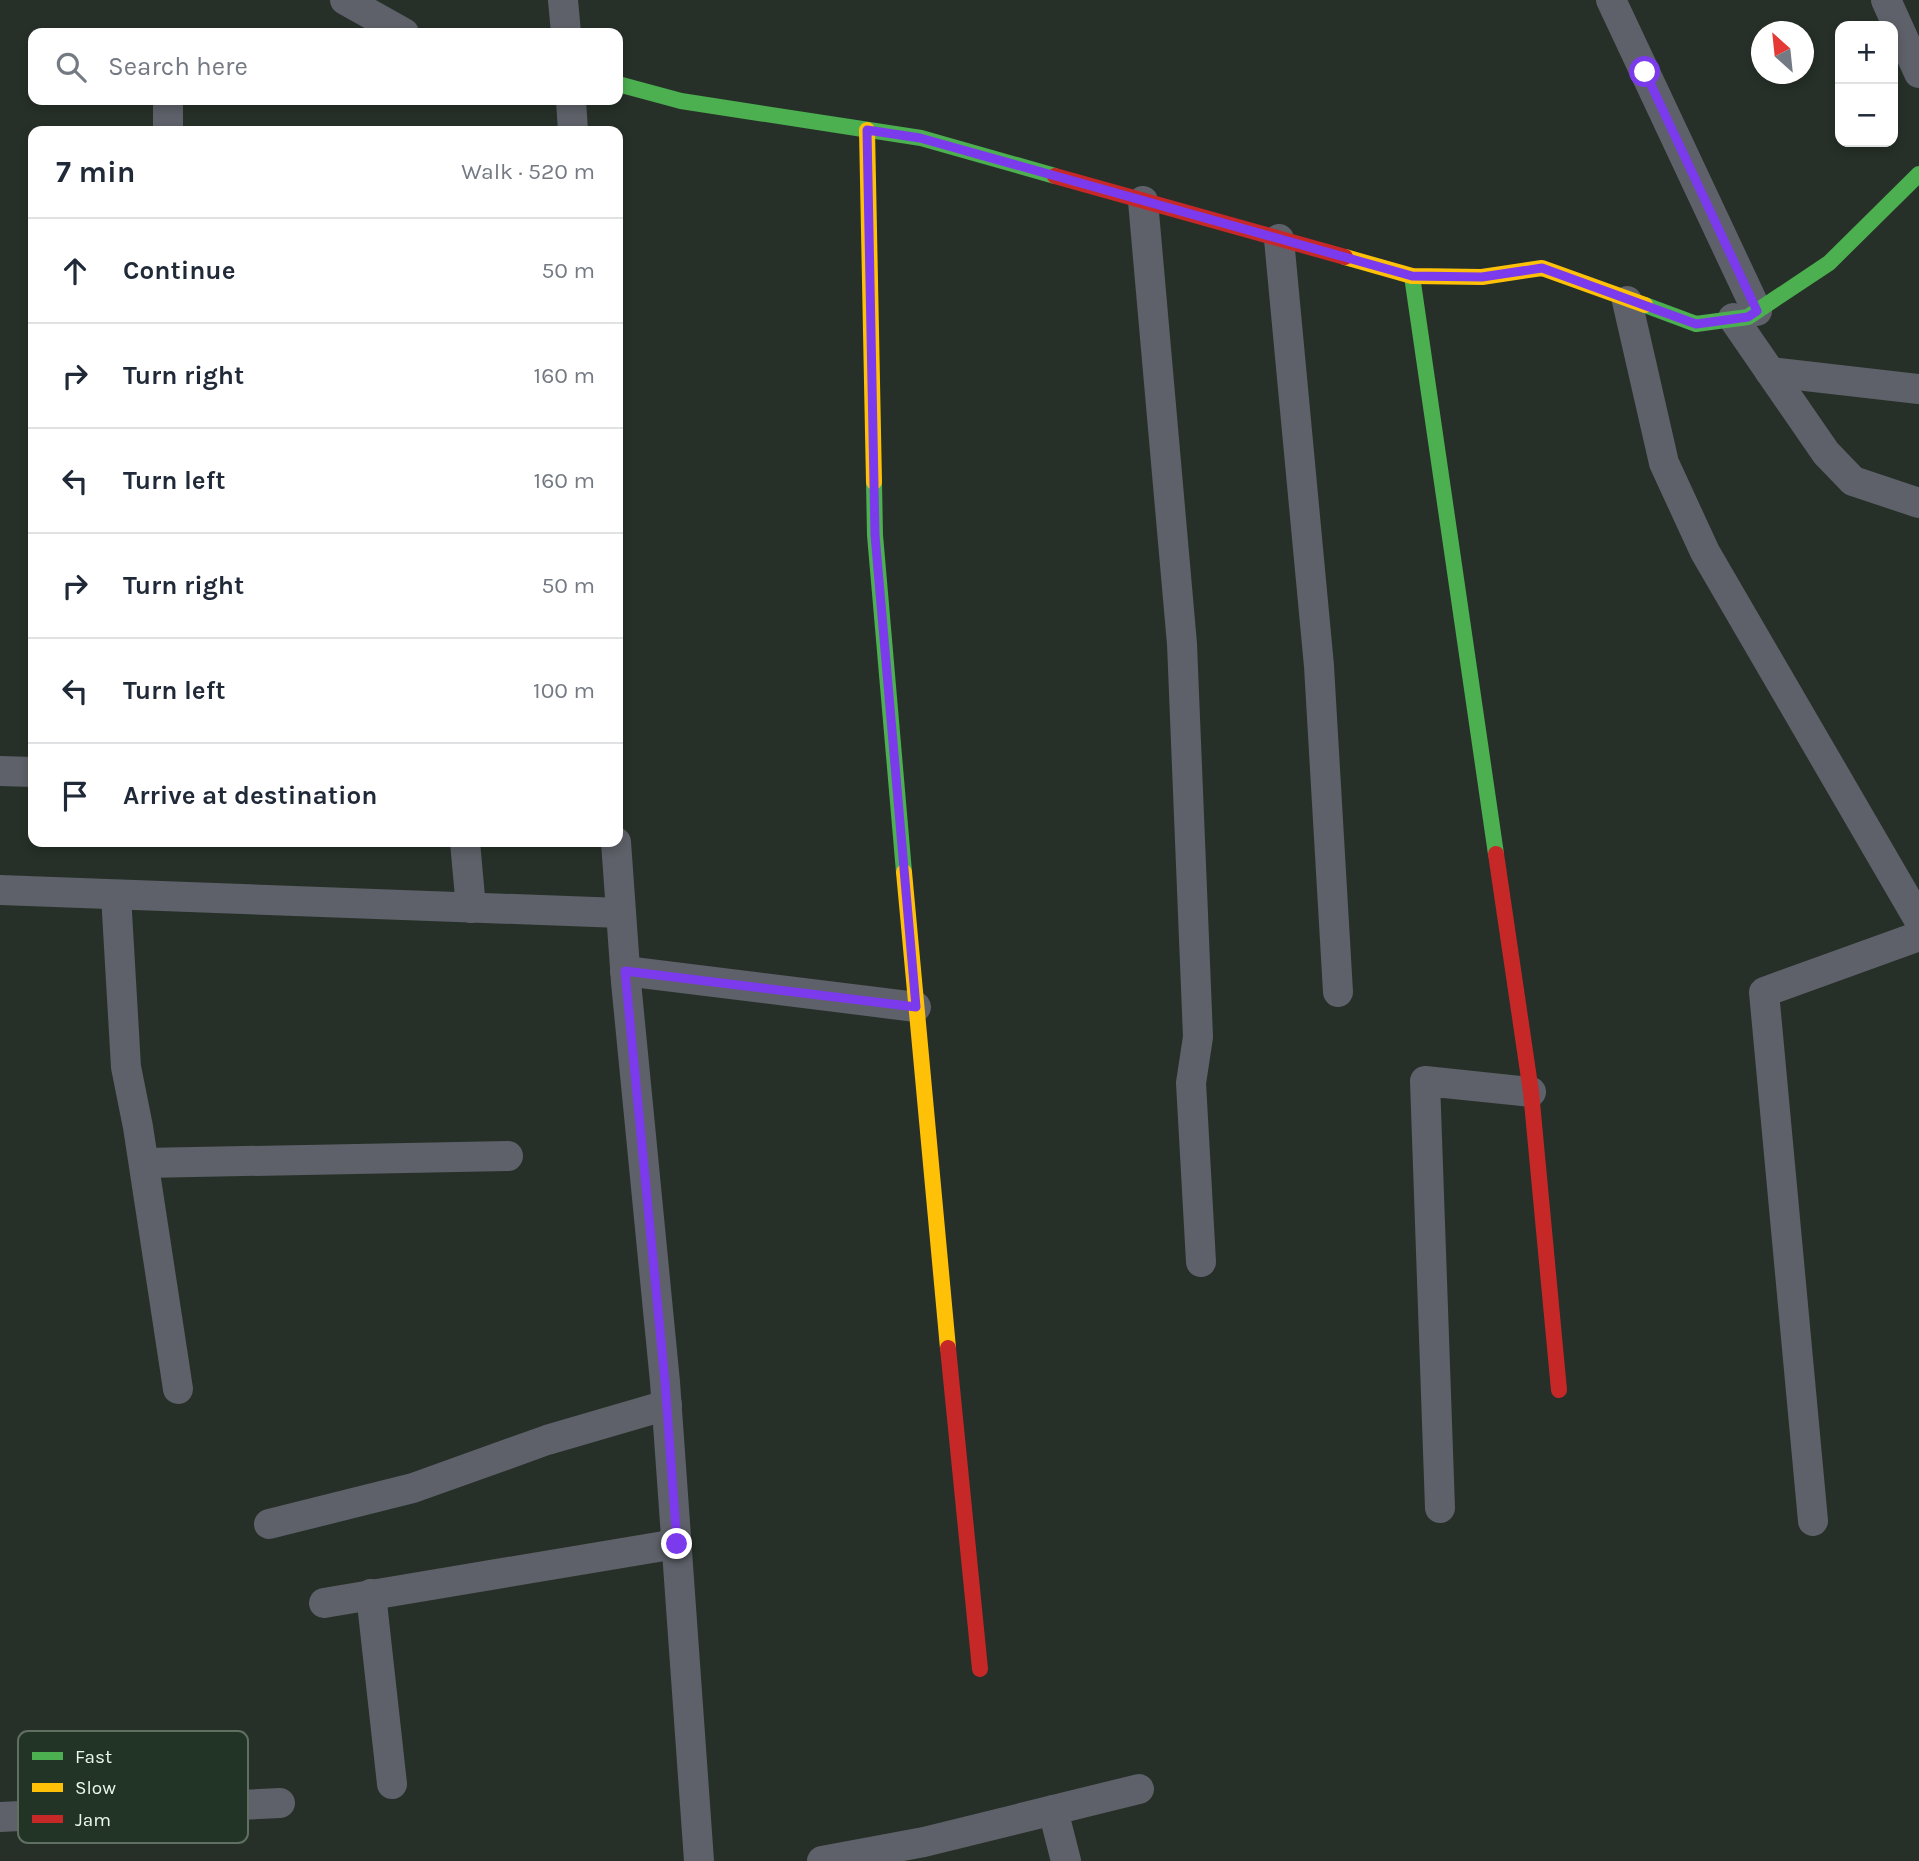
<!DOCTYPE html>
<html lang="en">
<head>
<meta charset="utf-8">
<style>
  :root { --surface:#fff; --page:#f6f6f7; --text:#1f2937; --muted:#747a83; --line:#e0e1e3 }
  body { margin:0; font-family:Karla,sans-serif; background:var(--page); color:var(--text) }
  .controls { position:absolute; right:21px; top:21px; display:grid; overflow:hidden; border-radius:14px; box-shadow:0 4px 10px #0003 }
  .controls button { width:63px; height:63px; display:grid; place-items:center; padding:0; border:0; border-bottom:2px solid var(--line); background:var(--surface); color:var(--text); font:35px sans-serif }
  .compass { position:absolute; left:1751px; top:21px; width:63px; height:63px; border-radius:50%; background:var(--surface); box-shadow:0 4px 10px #0003; rotate:333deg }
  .stop { position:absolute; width:21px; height:21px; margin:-16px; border:5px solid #7c3aed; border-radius:50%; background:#fff }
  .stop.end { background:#7c3aed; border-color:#fff; box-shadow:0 2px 7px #0008 }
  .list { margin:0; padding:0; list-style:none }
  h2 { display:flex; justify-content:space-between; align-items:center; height:91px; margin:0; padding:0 28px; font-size:30px }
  h2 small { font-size:23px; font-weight:400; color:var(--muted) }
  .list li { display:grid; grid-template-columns:46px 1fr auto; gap:21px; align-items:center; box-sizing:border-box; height:105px; padding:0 28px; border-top:2px solid var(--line) }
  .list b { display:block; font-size:26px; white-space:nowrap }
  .list em { font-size:23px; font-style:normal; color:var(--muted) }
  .icon { flex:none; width:38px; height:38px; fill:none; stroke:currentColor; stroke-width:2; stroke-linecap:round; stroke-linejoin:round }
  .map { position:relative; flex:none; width:1919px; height:1861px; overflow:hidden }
  .search { position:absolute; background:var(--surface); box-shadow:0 4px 10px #0003; left:28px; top:28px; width:595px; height:77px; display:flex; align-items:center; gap:18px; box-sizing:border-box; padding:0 24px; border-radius:14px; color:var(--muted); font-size:26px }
  .panel { position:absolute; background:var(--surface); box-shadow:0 4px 10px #0003; left:28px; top:126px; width:595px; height:721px; border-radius:14px }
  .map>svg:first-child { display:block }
</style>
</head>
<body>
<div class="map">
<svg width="1919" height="1861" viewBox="0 0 1919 1861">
  <rect width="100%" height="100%" fill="#263028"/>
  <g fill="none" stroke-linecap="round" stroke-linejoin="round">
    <!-- street -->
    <g stroke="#5e6169" stroke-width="30">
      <polyline points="345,0 404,33"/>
      <polyline points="563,0 566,33"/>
      <polyline points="1611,0 1757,311"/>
      <polyline points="1886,0 1919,73"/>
      <polyline points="168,100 168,131"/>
      <polyline points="571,100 573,131"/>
      <polyline points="1143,201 1182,644 1198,1037 1191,1083 1201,1262"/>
      <polyline points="1279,239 1319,666 1338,992"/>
      <polyline points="1627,301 1664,463 1705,552 1919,920"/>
      <polyline points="1733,318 1826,453 1853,481 1919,503"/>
      <polyline points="1770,372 1919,389"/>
      <polyline points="0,771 33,772"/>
      <polyline points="465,842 471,908"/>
      <polyline points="616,842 626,982 665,1382 699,1861"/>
      <polyline points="0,890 621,913"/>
      <polyline points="116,895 126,1067 138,1127 178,1389"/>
      <polyline points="625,971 916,1007"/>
      <polyline points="144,1163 508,1156"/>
      <polyline points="1440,1508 1425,1081 1531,1092"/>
      <polyline points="1813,1521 1764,992 1919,936"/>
      <polyline points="269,1524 413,1488 547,1440 667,1405"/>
      <polyline points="371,1594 392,1784"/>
      <polyline points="324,1603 676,1544"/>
      <polyline points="1053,1810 1066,1861"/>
      <polyline points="0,1817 280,1803"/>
      <polyline points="822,1861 924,1842 1139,1789"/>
    </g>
    <!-- fast -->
    <g stroke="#4caf50" stroke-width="16">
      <polyline points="618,84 681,101 921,138 1055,176"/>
      <polyline points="1412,276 1496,854"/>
      <polyline points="1645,305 1696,324 1748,317 1829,263 1919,174"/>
      <polyline points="874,482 875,535 904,872"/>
    </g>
    <!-- slow -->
    <g stroke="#ffc107" stroke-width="16">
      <polyline points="867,130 874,482"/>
      <polyline points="1345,257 1412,276 1482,277 1542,268 1645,305"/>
      <polyline points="904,872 948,1348"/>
    </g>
    <!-- jam -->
    <g stroke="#c62828" stroke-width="16">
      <polyline points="1055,176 1345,257"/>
      <polyline points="1496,854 1531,1092 1559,1390"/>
      <polyline points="948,1348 980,1669"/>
    </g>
  </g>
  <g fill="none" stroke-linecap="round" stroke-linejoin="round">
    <!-- route -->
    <polyline stroke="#7c3aed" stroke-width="9" points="677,1544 665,1382 625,971 916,1007 875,535 867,130 920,138 1412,276 1482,277 1542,268 1696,324 1748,317 1757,311 1645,72"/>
  </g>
  <!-- legend -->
  <rect x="18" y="1731" width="230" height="112" rx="10" fill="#223425" stroke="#5f6f61" stroke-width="2"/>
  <rect x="32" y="1752" width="31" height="8" fill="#4caf50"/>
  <rect x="32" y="1783" width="31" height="9" fill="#ffc107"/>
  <rect x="32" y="1815" width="31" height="8" fill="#c62828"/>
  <g font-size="19" fill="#edf8ee">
    <text x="75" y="1763">Fast</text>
    <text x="75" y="1794">Slow</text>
    <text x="75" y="1826">Jam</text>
  </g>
</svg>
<div class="controls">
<button>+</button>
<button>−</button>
</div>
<svg class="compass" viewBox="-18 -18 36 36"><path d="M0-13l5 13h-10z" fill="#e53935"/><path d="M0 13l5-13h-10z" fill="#747a83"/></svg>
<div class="stop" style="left:1645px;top:72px"></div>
<div class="stop end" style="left:677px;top:1544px"></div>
<div class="search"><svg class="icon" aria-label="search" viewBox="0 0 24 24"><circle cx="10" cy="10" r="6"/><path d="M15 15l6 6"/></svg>Search here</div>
<section class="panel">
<h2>7 min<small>Walk · 520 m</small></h2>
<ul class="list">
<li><svg class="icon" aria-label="ahead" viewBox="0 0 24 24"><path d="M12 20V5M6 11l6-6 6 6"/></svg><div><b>Continue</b></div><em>50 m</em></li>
<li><svg class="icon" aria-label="right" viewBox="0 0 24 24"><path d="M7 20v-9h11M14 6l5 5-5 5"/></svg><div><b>Turn right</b></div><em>160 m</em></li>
<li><svg class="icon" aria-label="left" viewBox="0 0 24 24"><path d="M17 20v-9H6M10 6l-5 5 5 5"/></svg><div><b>Turn left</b></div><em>160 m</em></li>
<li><svg class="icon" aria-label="right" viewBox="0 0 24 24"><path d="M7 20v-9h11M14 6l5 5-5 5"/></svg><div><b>Turn right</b></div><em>50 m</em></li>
<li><svg class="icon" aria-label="left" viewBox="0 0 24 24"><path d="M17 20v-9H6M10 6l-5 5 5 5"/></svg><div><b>Turn left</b></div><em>100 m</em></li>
<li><svg class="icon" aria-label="arrive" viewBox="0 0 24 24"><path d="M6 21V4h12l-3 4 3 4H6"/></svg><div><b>Arrive at destination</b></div></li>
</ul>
</section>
</div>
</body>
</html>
